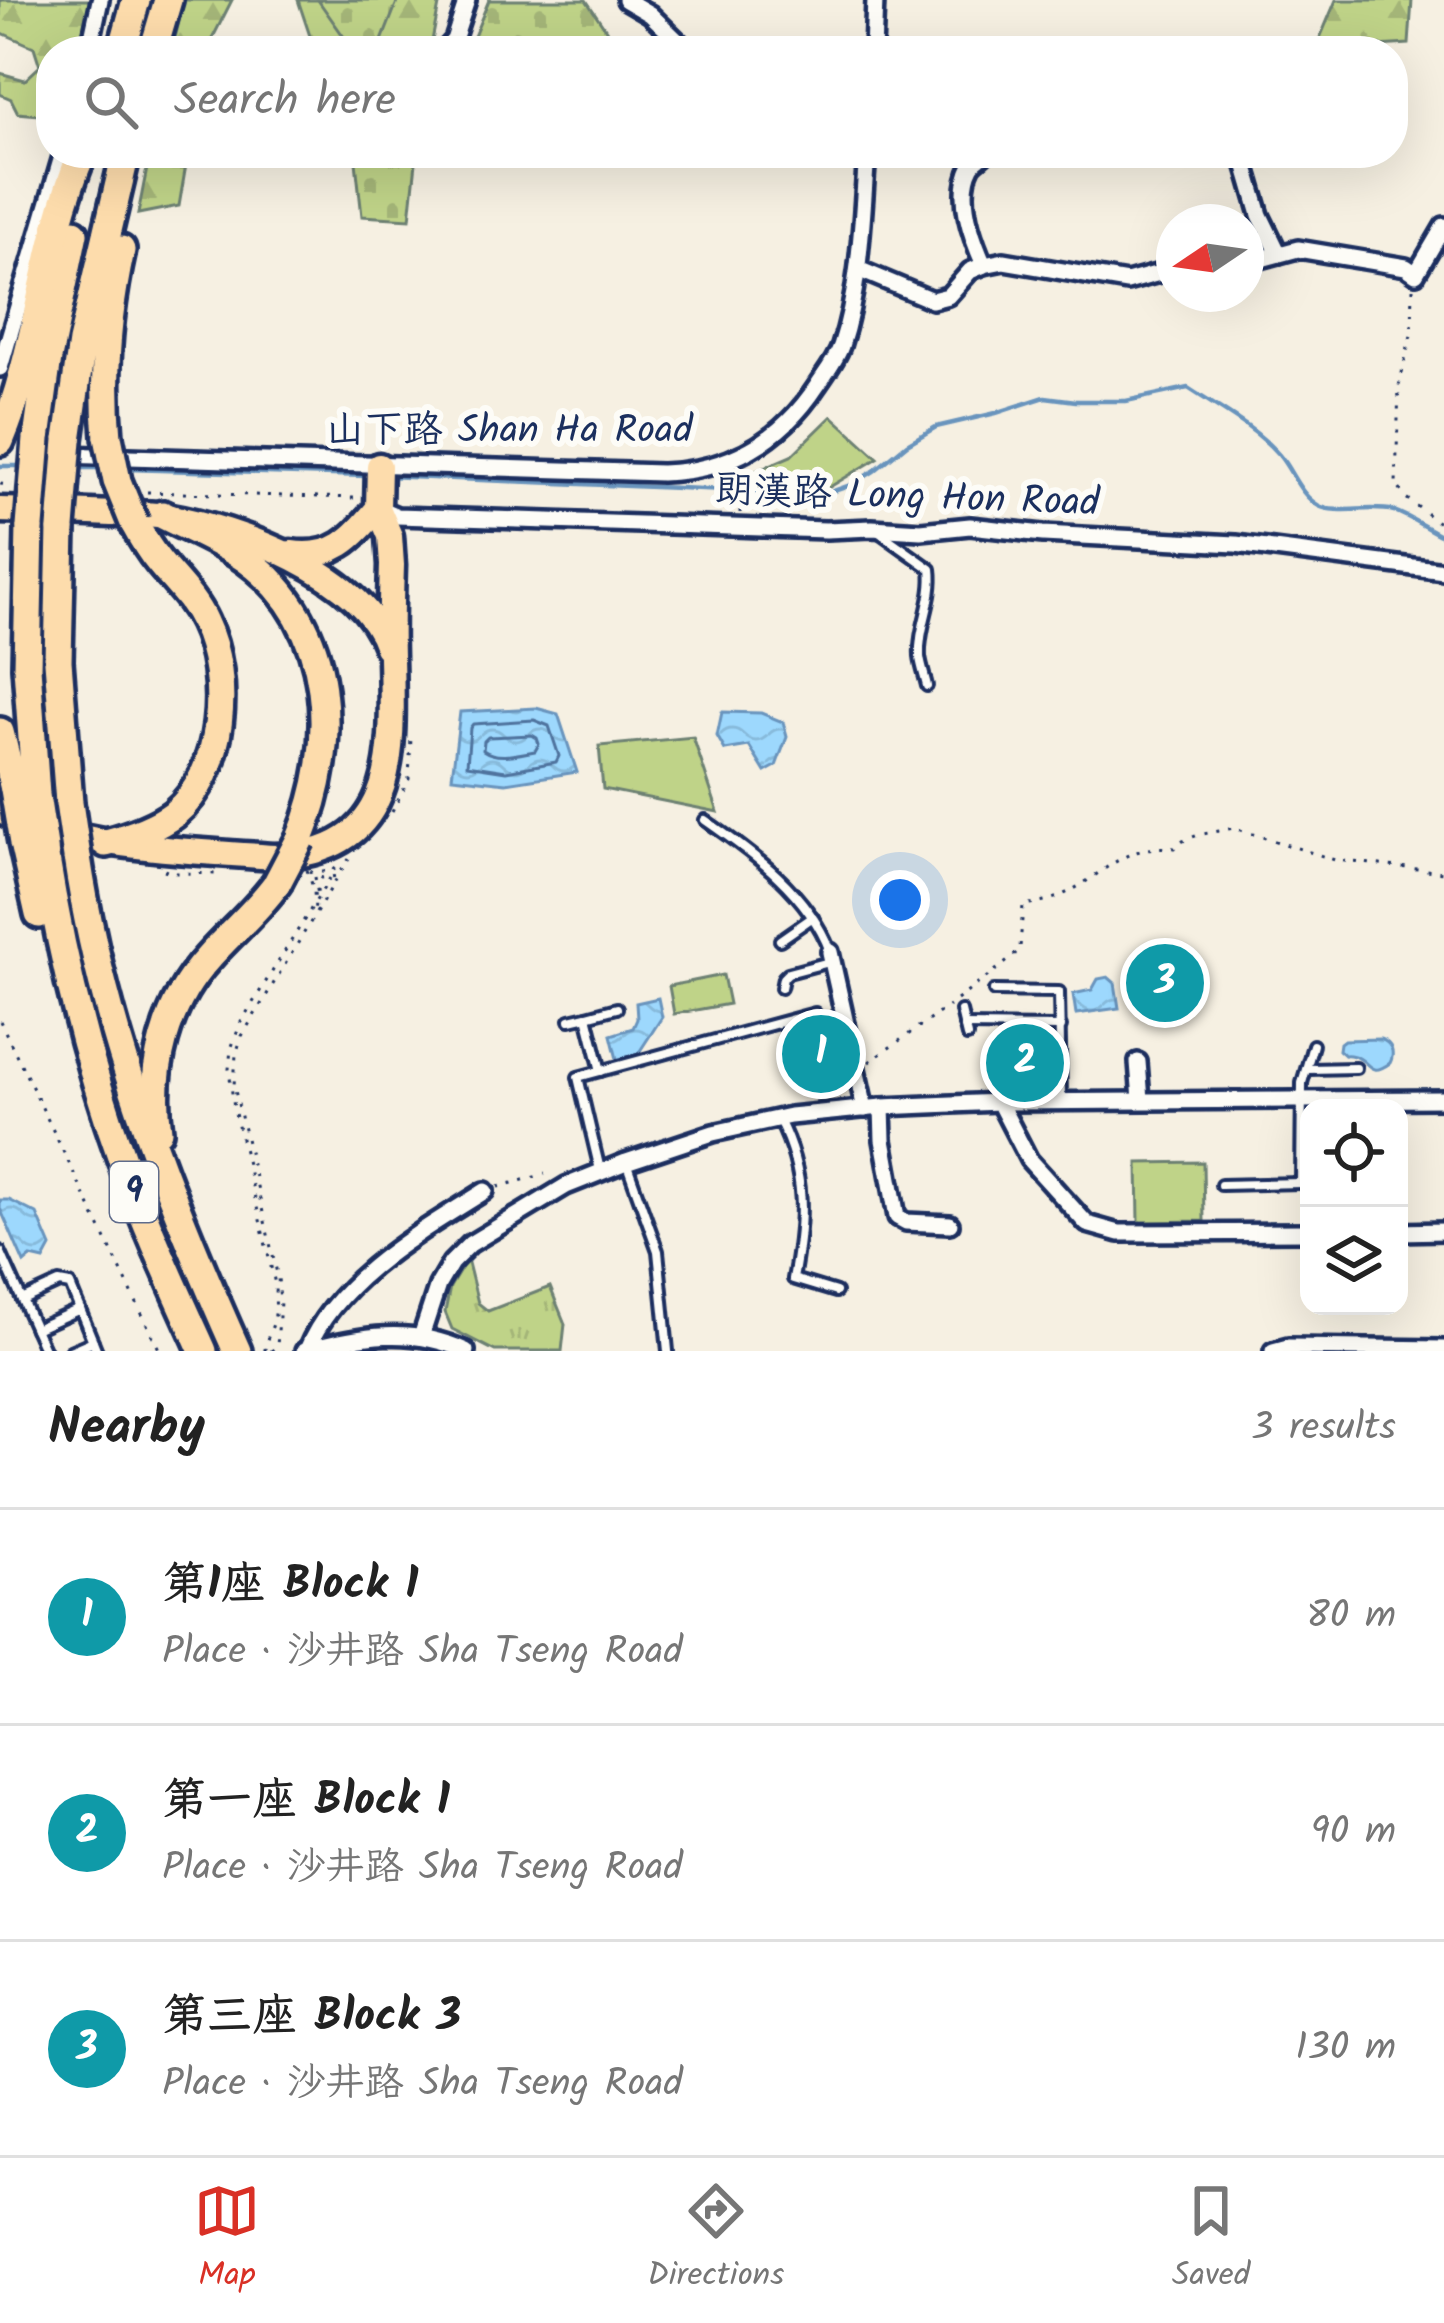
<!DOCTYPE html>
<html lang="en">
<head>
<meta charset="utf-8">
<style>
  :root { --surface:#fff; --page:#f2f2f2; --text:#222; --muted:#767676; --line:#e0e0e0; --accent:#d93025 }
  body { margin:0; font-family:Kalam,"LXGW WenKai TC",sans-serif; background:var(--page); color:var(--text) }
  .controls { position:absolute; right:36px; bottom:36px; display:grid; overflow:hidden; border-radius:24px; box-shadow:0 12px 48px #0002 }
  .controls button { width:108px; height:108px; display:grid; place-items:center; padding:0; border:0; border-bottom:3px solid var(--line); background:var(--surface); color:var(--text); font:60px sans-serif }
  .compass { position:absolute; left:1156px; top:204px; width:108px; height:108px; border-radius:50%; background:var(--surface); box-shadow:0 12px 48px #0002; rotate:257deg }
  .you { position:absolute; left:900px; top:900px; width:42px; height:42px; margin:-30px; border:9px solid #fff; border-radius:50%; background:#1a73e8; box-shadow:0 0 0 18px #1a73e833 }
  .badge { display:grid; place-items:center; width:78px; height:78px; border-radius:50%; background:var(--accent); color:#fff; font-size:39px; font-weight:700 }
  .pin { position:absolute; translate:-50% -50%; border:6px solid #fff; box-shadow:0 3px 12px #0006 }
  .list { margin:0; padding:0; list-style:none }
  h2 { display:flex; justify-content:space-between; align-items:center; height:156px; margin:0; padding:0 48px; font-size:51px }
  h2 small { font-size:39px; font-weight:400; color:var(--muted) }
  .list li { display:grid; grid-template-columns:78px 1fr auto; gap:36px; align-items:center; box-sizing:border-box; height:216px; padding:0 48px; border-top:3px solid var(--line) }
  .list b { display:block; font-size:45px; white-space:nowrap }
  .list p { margin:0; font-size:39px; white-space:nowrap; color:var(--muted) }
  .list em { font-size:39px; font-style:normal; color:var(--muted) }
  .icon { flex:none; width:66px; height:66px; fill:none; stroke:currentColor; stroke-width:2; stroke-linecap:round; stroke-linejoin:round }
  .map { position:relative; flex:none; width:1444px; height:1351px; overflow:hidden }
  .search { position:absolute; background:var(--surface); box-shadow:0 12px 48px #0002; left:36px; right:36px; top:36px; height:132px; display:flex; align-items:center; gap:30px; box-sizing:border-box; padding:0 42px; border-radius:48px; color:var(--muted); font-size:45px }
  .sheet { height:804px; background:var(--surface) }
  nav { display:flex; justify-content:space-around; align-items:center; box-sizing:border-box; height:168px; border-top:3px solid var(--line); background:var(--surface); font-size:33px; color:var(--muted) }
  nav a { display:grid; justify-items:center; gap:6px }
  nav .on { color:var(--accent) }
  .map>svg:first-child { display:block }
</style>
</head>
<body>
<div class="map">
<svg width="1444" height="1351" viewBox="0 0 1444 1351">
  <defs>
    <pattern id="forest-firs" width="22" height="20" patternUnits="userSpaceOnUse" patternTransform="scale(3)"><rect width="22" height="20" fill="#bfd388"/><path d="M5 1l3.5 6h-7zM16 11l3.5 6h-7z" fill="#a4b578"/></pattern>
    <pattern id="cemetery-stones" width="16" height="16" patternUnits="userSpaceOnUse" patternTransform="scale(3)"><rect width="16" height="16" fill="#bfd388"/><path d="M2 7V4a2 2 0 0 1 4 0v3zM10 15v-3a2 2 0 0 1 4 0v3z" fill="#a4b578"/></pattern>
    <pattern id="park-tufts" width="24" height="20" patternUnits="userSpaceOnUse" patternTransform="scale(3)"><rect width="24" height="20" fill="#bfd388"/><path d="M3 7l-1-3M5 7V3M7 7l1-3M15 17l-1-3M17 17v-4M19 17l1-3" fill="none" stroke="#a4b578"/></pattern>
    <pattern id="water-waves" width="16" height="10" patternUnits="userSpaceOnUse" patternTransform="scale(3)"><rect width="16" height="10" fill="#9dd8fd"/><path d="M0 5q4-4 8 0t8 0" fill="none" stroke="#87badb"/></pattern>
  </defs>
  <rect width="100%" height="100%" fill="#f6f0e2"/>
  <filter id="ink" filterUnits="userSpaceOnUse"><feTurbulence type="fractalNoise" baseFrequency=".00833" numOctaves="2"/><feDisplacementMap in="SourceGraphic" scale="24" xChannelSelector="R" yChannelSelector="G"/><feConvolveMatrix kernelMatrix="1 2 1 2 8 2 1 2 1" color-interpolation-filters="sRGB"/></filter>
  <g filter="url(#ink)">
    <!-- grass -->
    <g fill="#bfd388" stroke="#6d8173" stroke-width="3">
      <polygon points="832,416 878,458 828,488 748,485 749,474 791,456"/>
      <polygon points="693,737 718,812 603,789 599,746"/>
      <polygon points="723,975 729,1004 674,1014 669,986"/>
      <polygon points="1203,1162 1204,1221 1139,1222 1138,1163"/>
    </g>
    <!-- forest -->
    <g fill="url(#forest-firs)" stroke="#6d8173" stroke-width="3">
      <polygon points="0,0 91,0 81,51 51,51 51,116 18,113 11,99 0,94 0,73 25,80 40,66 34,47 0,32"/>
      <polygon points="184,0 232,0 206,51 172,51"/>
      <polygon points="298,0 440,0 430,51 322,51 310,36"/>
      <polygon points="1336,0 1412,0 1409,44 1377,46 1372,51 1322,51 1318,43"/>
      <polygon points="150,153 188,153 179,206 138,214"/>
    </g>
    <!-- cemetery -->
    <g fill="url(#cemetery-stones)" stroke="#6d8173" stroke-width="3">
      <polygon points="318,0 398,0 378,51 354,51"/>
      <polygon points="489,0 586,0 615,43 606,51 468,51"/>
      <polygon points="355,153 417,153 410,219 362,216"/>
    </g>
    <!-- park -->
    <polygon fill="url(#park-tufts)" stroke="#6d8173" stroke-width="3" points="467,1259 478,1303 488,1311 550,1287 565,1324 562,1351 495,1351 452,1329 445,1312 450,1287"/>
    <!-- water -->
    <g fill="url(#water-waves)" stroke="#6994bd" stroke-width="3">
      <polygon points="536,708 558,714 577,772 506,783 452,777 460,712"/>
      <polygon points="722,712 761,713 783,722 787,737 776,766 765,772 749,746 725,750 717,736"/>
      <polygon points="1108,977 1115,983 1119,1008 1076,1014 1073,994 1092,990 1098,979"/>
      <polygon points="658,998 662,1017 636,1057 618,1063 611,1035 633,1028 637,1019 636,1003"/>
      <path d="M 1380,1039 C 1392,1043 1395,1053 1390,1063 C 1368,1079 1370,1060 1354,1056 C 1338,1052 1351,1060 1339,1050 L 1340,1043 L 1344,1040 Z"/>
      <polygon points="0,1200 9,1200 37,1214 51,1247 44,1260 31,1257 24,1263 0,1208"/>
    </g>
    <g fill="none" stroke-linecap="round" stroke-linejoin="round">
      <!-- shore -->
      <g stroke="#4f739e" stroke-width="3">
        <polygon points="534,720 549,726 559,756 556,762 506,771 467,765 470,728 473,724"/>
        <path d="M 532,735 L 537,738 L 539,744 L 535,751 C 518,754 497,760 483,750 L 484,741 L 488,737 Z"/>
      </g>
      <!-- stream -->
      <g stroke="#6994bd" stroke-width="4.5">
        <polyline points="0,466 25,466"/>
        <polyline points="79,468 103,468"/>
        <polyline points="127,469 367,476"/>
        <path d="M 385,476 L 825,494 L 851,485 L 874,471 L 907,444 L 936,427 L 996,413 L 1045,397 L 1076,401 L 1126,401 L 1188,388 C 1218,408 1255,427 1279,455 C 1293,472 1299,494 1319,506 C 1336,515 1371,505 1394,511 C 1411,517 1427,529 1444,537"/>
      </g>
      <defs>
        <g id="service">
          <polyline points="724,153 725,153"/>
          <path d="M 879,532 L 931,569 C 935,599 918,627 920,657 C 921,666 925,677 927,686"/>
          <path d="M 705,820 C 754,854 808,893 830,951"/>
          <polyline points="780,940 813,917"/>
          <polyline points="781,988 783,978 788,973 833,961"/>
          <polyline points="994,991 1059,992 1061,1099"/>
          <polyline points="961,1011 967,1036"/>
          <polyline points="570,1020 587,1016"/>
          <polyline points="964,1026 1061,1027"/>
          <polyline points="1308,1069 1356,1068"/>
          <polyline points="601,1071 587,1016 617,1008"/>
          <path d="M 779,1120 C 807,1175 804,1220 793,1279 L 836,1292"/>
          <polyline points="626,1162 658,1251 668,1351"/>
          <polyline points="600,1170 578,1077 815,1013"/>
          <polyline points="1309,1183 1301,1183 1302,1083 1313,1045"/>
          <polyline points="1221,1185 1301,1183"/>
          <polyline points="0,1251 45,1351"/>
          <polyline points="22,1300 59,1283 70,1285 97,1351"/>
          <polyline points="35,1329 80,1309"/>
          <polyline points="70,1351 93,1341"/>
        </g>
        <g id="minor">
          <polyline points="626,0 650,14 688,51"/>
          <polyline points="89,51 100,0"/>
          <polyline points="444,51 454,40 467,0"/>
          <polyline points="873,51 875,0"/>
          <polyline points="1242,153 1260,215 1279,254"/>
          <polyline points="1246,259 1261,259 1298,249 1406,267 1416,274 1444,226"/>
          <path d="M 984,265 C 972,238 956,196 971,167 C 974,161 981,158 985,153"/>
          <polyline points="858,269 932,300 948,296 970,271 984,265 1004,261 1127,282 1174,269"/>
          <polyline points="0,368 63,153"/>
          <path d="M 63,455 L 662,473 C 728,471 781,441 817,386 C 825,374 836,360 841,346 C 861,285 862,217 867,153"/>
          <polyline points="378,508 397,516 826,530 872,528 921,531 970,526 1043,534 1236,544 1444,571"/>
          <polyline points="830,952 865,1109"/>
          <polyline points="1138,1062 1141,1100"/>
          <polyline points="999,1102 1029,1160 1087,1224 1119,1233 1309,1232"/>
          <polyline points="882,1107 883,1140 897,1217 906,1222 950,1224"/>
          <polyline points="1399,1232 1444,1231"/>
          <polyline points="421,1337 438,1285 451,1263 470,1244 566,1186 626,1162 713,1133 790,1116 882,1107 999,1102 1444,1099"/>
          <path d="M 307,1350 C 336,1278 422,1231 485,1191"/>
          <path d="M 304,1351 C 359,1335 412,1326 466,1351"/>
          <polyline points="1273,1351 1288,1347 1444,1349"/>
        </g>
        <g id="primary">
          <path d="M 0,510 C 37,511 74,512 111,514 C 129,514 148,513 166,516 C 237,528 363,573 387,647"/>
          <path d="M 291,553 C 335,559 352,539 378,508"/>
          <path d="M 0,810 C 85,850 183,850 275,857 C 401,852 393,751 391,657 C 390,627 391,596 392,565 L 390,536 L 378,508 L 379,466"/>
        </g>
        <g id="motorway">
          <polyline points="122,51 136,0"/>
          <polyline points="153,51 168,0"/>
          <path d="M 108,437 C 102,373 107,313 121,250"/>
          <polyline points="37,439 48,358 74,233"/>
          <polyline points="68,440 82,342 126,153"/>
          <path d="M 0,441 C 39,349 43,246 82,153"/>
          <path d="M 163,515 C 190,529 220,541 246,559 C 337,625 339,744 300,839"/>
          <polyline points="30,527 27,667 36,795"/>
          <polyline points="61,528 58,661 69,803"/>
          <polyline points="0,732 14,789"/>
          <polyline points="23,843 39,914"/>
          <path d="M 106,843 C 129,837 154,829 174,814 C 225,772 231,678 204,622 C 193,598 175,582 159,562 C 149,550 141,536 134,523"/>
          <path d="M 44,847 C 61,955 86,1060 123,1162 C 146,1226 175,1289 203,1351"/>
          <path d="M 77,857 C 103,1031 166,1192 237,1351"/>
          <path d="M 158,1131 C 149,1070 165,1005 208,958 C 231,932 256,912 277,883"/>
        </g>
      </defs>
      <!-- service casing -->
      <use href="#service" stroke="#1b2f5e" stroke-width="16"/>
      <!-- minor casing -->
      <use href="#minor" stroke="#1b2f5e" stroke-width="24"/>
      <!-- primary casing -->
      <use href="#primary" stroke="#1b2f5e" stroke-width="33"/>
      <!-- motorway casing -->
      <use href="#motorway" stroke="#1b2f5e" stroke-width="36"/>
      <!-- path -->
      <g stroke="#1b2f5e" stroke-width="3" stroke-dasharray="3 9" stroke-linecap="butt">
        <polyline points="1413,288 1412,331 1399,386 1396,484 1406,498 1444,527"/>
        <polyline points="0,484 12,485"/>
        <polyline points="147,492 355,498"/>
        <polyline points="740,513 742,469"/>
        <polyline points="392,812 409,779 411,737"/>
        <polyline points="164,870 174,873 220,874"/>
        <polyline points="307,870 314,890 315,913"/>
        <polyline points="310,871 322,878 338,876 349,859"/>
        <polyline points="322,871 333,871 339,864"/>
        <polyline points="315,877 318,896"/>
        <path d="M 957,1000 L 1013,957 L 1020,948 L 1023,905 C 1035,903 1049,901 1060,896 C 1103,877 1122,843 1174,848 L 1183,841 L 1198,835 L 1234,828 L 1335,860 L 1444,872"/>
        <polyline points="0,1021 160,1351"/>
        <polyline points="869,1062 949,1006"/>
        <polyline points="498,1187 545,1174"/>
        <path d="M 265,1351 C 265,1338 274,1328 275,1314 C 276,1304 275,1294 275,1284 L 234,1109 L 229,1069 L 231,1049 L 241,1022 L 330,878"/>
        <polyline points="271,1351 277,1347 280,1301 278,1278 234,1086 236,1054 242,1036 337,878"/>
      </g>
      <!-- service -->
      <use href="#service" stroke="#fdfcf7" stroke-width="8"/>
      <!-- minor -->
      <use href="#minor" stroke="#fdfcf7" stroke-width="15"/>
      <!-- primary -->
      <use href="#primary" stroke="#fddcac" stroke-width="24"/>
      <!-- motorway -->
      <use href="#motorway" stroke="#fddcac" stroke-width="27"/>
      <defs>
        <g id="motorway-bridge">
          <polyline points="108,437 117,481 134,523"/>
          <polyline points="30,527 37,439"/>
          <polyline points="61,528 68,440"/>
          <polyline points="14,789 23,843"/>
          <polyline points="36,795 44,847"/>
          <polyline points="69,803 77,857"/>
          <polyline points="277,883 300,839"/>
        </g>
      </defs>
      <!-- motorway-bridge casing -->
      <use href="#motorway-bridge" stroke="#1b2f5e" stroke-width="36" stroke-linecap="butt"/>
      <!-- motorway-bridge -->
      <use href="#motorway-bridge" stroke="#fddcac" stroke-width="27"/>
    </g>
  </g>
  <g text-anchor="middle" dominant-baseline="central" stroke-width="12" stroke-linejoin="round" paint-order="stroke">
    <!-- shield labels -->
    <rect fill="#fdfcf7" stroke="#5f6c8c" stroke-width="3" x="110" y="1162" width="48" height="60" rx="9"/>
    <g font-size="36" font-weight="bold" fill="#1b2f5e">
      <text x="134" y="1192">9</text>
    </g>
    <!-- street labels -->
    <g font-size="39" fill="#1b2f5e" stroke="#fdfcf7">
      <text x="509" y="432">山下路 Shan Ha Road</text>
      <text transform="translate(907 498) rotate(2)">朗漢路 Long Hon Road</text>
    </g>
  </g>
</svg>
<div class="controls">
<button><svg class="icon" aria-label="locate" viewBox="0 0 24 24"><circle cx="12" cy="12" r="6"/><path d="M12 2v4M12 18v4M2 12h4M18 12h4"/></svg></button>
<button><svg class="icon" aria-label="layers" viewBox="0 0 24 24"><path d="M12 4l9 5-9 5-9-5zM3 14l9 5 9-5"/></svg></button>
</div>
<svg class="compass" viewBox="-18 -18 36 36"><path d="M0-13l5 13h-10z" fill="#e53935"/><path d="M0 13l5-13h-10z" fill="#767676"/></svg>
<div class="you"></div>
<div class="pin badge" style="left:821px;top:1054px;background:#0f9aa8">1</div>
<div class="pin badge" style="left:1025px;top:1063px;background:#0f9aa8">2</div>
<div class="pin badge" style="left:1165px;top:983px;background:#0f9aa8">3</div>
<div class="search"><svg class="icon" aria-label="search" viewBox="0 0 24 24"><circle cx="10" cy="10" r="6"/><path d="M15 15l6 6"/></svg>Search here</div>
</div>
<section class="sheet">
<h2>Nearby<small>3 results</small></h2>
<ul class="list">
<li><span class="badge" style="background:#0f9aa8">1</span><div><b>第1座 Block 1</b><p>Place · 沙井路 Sha Tseng Road</p></div><em>80 m</em></li>
<li><span class="badge" style="background:#0f9aa8">2</span><div><b>第一座 Block 1</b><p>Place · 沙井路 Sha Tseng Road</p></div><em>90 m</em></li>
<li><span class="badge" style="background:#0f9aa8">3</span><div><b>第三座 Block 3</b><p>Place · 沙井路 Sha Tseng Road</p></div><em>130 m</em></li>
</ul>
</section>
<nav>
<a class="on"><svg class="icon" aria-label="map" viewBox="0 0 24 24"><path d="M3 6l6-2 6 2 6-2v14l-6 2-6-2-6 2zM9 4v14M15 6v14"/></svg>Map</a>
<a><svg class="icon" aria-label="directions" viewBox="0 0 24 24"><path d="M12 3l9 9-9 9-9-9zM9 14v-3h6M13 9l2 2-2 2"/></svg>Directions</a>
<a><svg class="icon" aria-label="saved" viewBox="0 0 24 24"><path d="M7 4h10v16l-5-4-5 4z"/></svg>Saved</a>
</nav>
</body>
</html>
